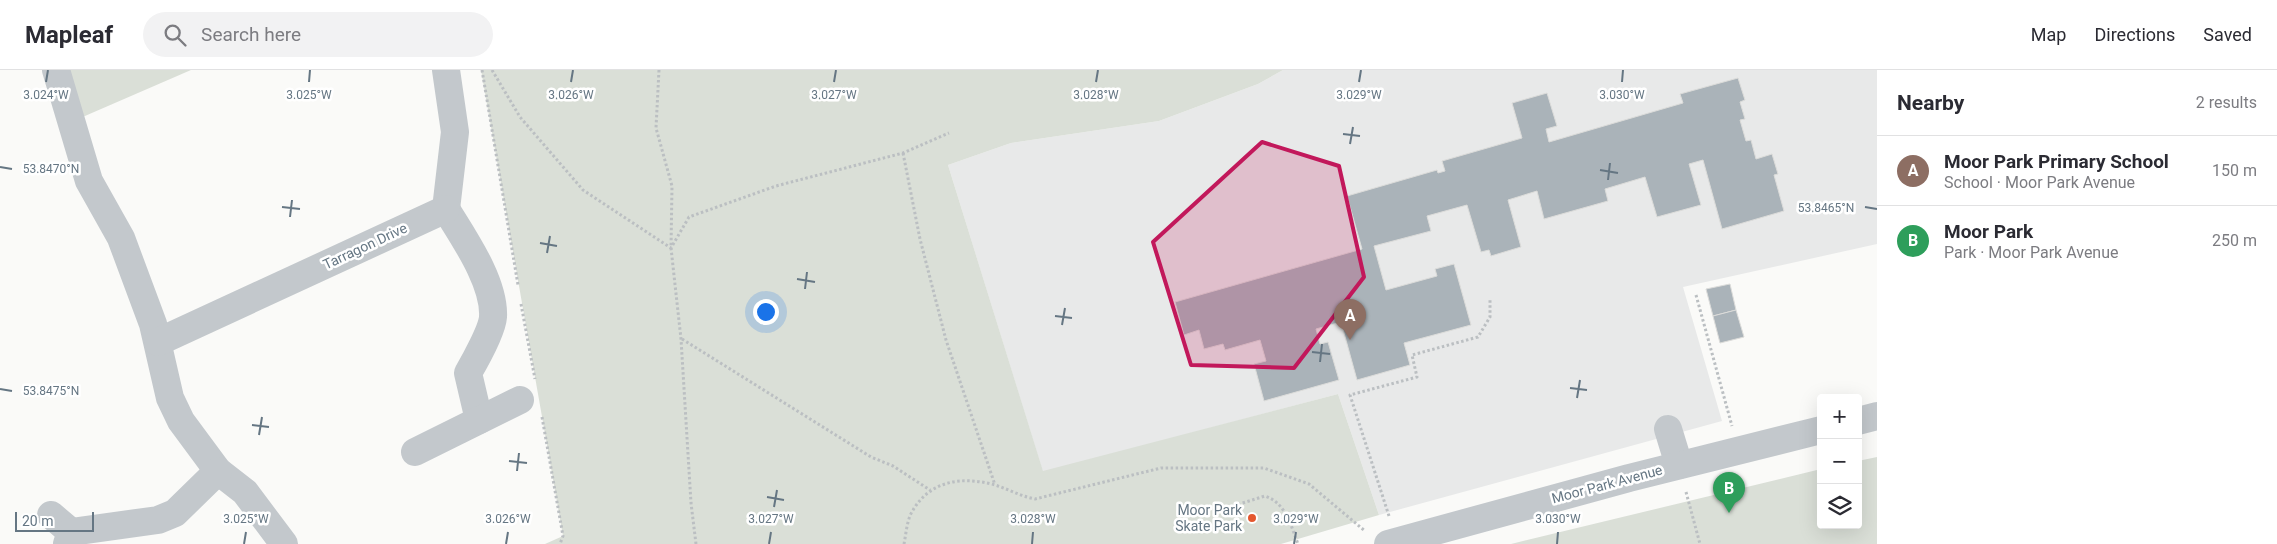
<!DOCTYPE html>
<html lang="en">
<head>
<meta charset="utf-8">
<style>
  :root { --surface:#fff; --page:#f2f2f3; --text:#2b2b33; --muted:#7c7c81; --line:#e1e1e2; --accent:#d93025 }
  body { margin:0; font-family:Roboto,sans-serif; background:var(--page); color:var(--text) }
  .controls { position:absolute; right:15px; bottom:15px; display:grid; overflow:hidden; border-radius:5px; box-shadow:0 5px 20px #0002 }
  .controls button { width:45px; height:45px; display:grid; place-items:center; padding:0; border:0; border-bottom:1px solid var(--line); background:var(--surface); color:var(--text); font:25px sans-serif }
  .scale { position:absolute; left:15px; bottom:12px; width:79px; box-sizing:border-box; padding-left:5px; border:2px solid #657683; border-top:0; font-size:14px; line-height:18px; white-space:nowrap; color:#657683; -webkit-text-stroke:4px #fff; paint-order:stroke }
  .you { position:absolute; left:765px; top:241px; width:18px; height:18px; margin:-12px; border:4px solid #fff; border-radius:50%; background:#1a73e8; box-shadow:0 0 0 8px #1a73e833 }
  .badge { display:grid; place-items:center; width:32px; height:32px; border-radius:50%; background:var(--accent); color:#fff; font-size:16px; font-weight:700 }
  .pin { position:absolute; translate:-50% -41px; filter:drop-shadow(0 1px 2px #0008) }
  .pin::after { content:''; position:absolute; top:26px; width:18px; height:15px; background:inherit; clip-path:polygon(0 0,100% 0,50% 100%) }
  .list { margin:0; padding:0; list-style:none }
  h2 { display:flex; justify-content:space-between; align-items:center; height:65px; margin:0; padding:0 20px; font-size:21px }
  h2 small { font-size:16px; font-weight:400; color:var(--muted) }
  .list li { display:grid; grid-template-columns:32px 1fr auto; gap:15px; align-items:center; box-sizing:border-box; height:70px; padding:0 20px; border-top:1px solid var(--line) }
  .list b { display:block; font-size:19px; white-space:nowrap }
  .list p { margin:0; font-size:16px; white-space:nowrap; color:var(--muted) }
  .list em { font-size:16px; font-style:normal; color:var(--muted) }
  .icon { flex:none; width:28px; height:28px; fill:none; stroke:currentColor; stroke-width:2; stroke-linecap:round; stroke-linejoin:round }
  .map { position:relative; flex:none; width:1877px; height:474px; overflow:hidden }
  header { display:flex; align-items:center; gap:30px; box-sizing:border-box; height:70px; padding:0 25px; background:var(--surface); border-bottom:1px solid var(--line) }
  header strong { font-size:24px }
  nav { display:flex; gap:28px; margin-inline-start:auto; font-size:18px }
  .search { width:350px; height:45px; background:var(--page); display:flex; align-items:center; gap:12px; box-sizing:border-box; padding:0 18px; border-radius:28px; color:var(--muted); font-size:19px }
  main { display:flex }
  aside { flex:1; background:var(--surface) }
  .map>svg:first-child { display:block }
</style>
</head>
<body>
<header>
<strong>Mapleaf</strong>
<div class="search"><svg class="icon" aria-label="search" viewBox="0 0 24 24"><circle cx="10" cy="10" r="6"/><path d="M15 15l6 6"/></svg>Search here</div>
<nav><a>Map</a><a>Directions</a><a>Saved</a></nav>
</header>
<main>
<div class="map">
<svg width="1877" height="474" viewBox="0 0 1877 474">
  <rect width="100%" height="100%" fill="#fafaf8"/>
  <!-- built -->
  <polygon fill="#e8e9e9" points="1283,0 1877,0 1877,174 1683,217 1722,351 1379,445 1338,324 1043,402 948,95 1011,73 1159,51 1258,14"/>
  <!-- green -->
  <g fill="#dadfd7">
    <polygon points="68,0 191,0 78,49"/>
    <polygon points="481,0 1283,0 1258,14 1159,51 1011,73 948,95 1043,401 1338,324 1379,445 1281,474 545,474 563,466"/>
    <polygon points="1877,387 1877,474 1511,474 1821,399 1821,455 1858,455 1858,391"/>
  </g>
  <!-- building -->
  <g fill="#aab3b9" stroke="#dcdcda">
    <polygon points="1738,8 1745,30 1740,32 1745,49 1740,50 1746,71 1751,70 1756,89 1772,84 1778,104 1774,105 1784,141 1722,159 1703,90 1689,94 1701,135 1657,147 1645,107 1605,119 1608,131 1544,149 1537,121 1508,130 1521,177 1491,186 1489,180 1481,182 1467,135 1427,146 1431,161 1374,176 1386,220 1437,206 1435,199 1454,194 1471,255 1404,273 1410,295 1357,310 1341,252 1316,259 1320,274 1328,272 1339,310 1264,331 1254,294 1266,291 1260,270 1225,280 1223,274 1204,279 1199,260 1184,265 1175,232 1362,179 1347,126 1437,100 1438,103 1445,101 1442,91 1522,68 1512,33 1547,23 1557,56 1546,59 1549,72 1683,33 1680,24"/>
    <polygon points="1730,214 1736,240 1713,246 1706,219"/>
    <polygon points="1736,240 1744,267 1720,273 1713,246"/>
  </g>
  <g fill="none" stroke-linecap="round" stroke-linejoin="round">
    <!-- path -->
    <g stroke="#bbbfc2" stroke-width="3" stroke-dasharray="2.5 2.5" stroke-linecap="butt">
      <polyline points="482,0 518,215"/>
      <polyline points="492,0 520,47 583,120 671,178 689,147 776,116 903,83 949,63"/>
      <polyline points="659,0 656,58 672,116 671,178 681,269 691,433 696,474"/>
      <polyline points="903,83 920,169 946,270 995,415"/>
      <polyline points="1696,225 1732,356"/>
      <polyline points="521,234 535,309"/>
      <polyline points="682,269 871,387 893,396 930,420"/>
      <polyline points="542,347 563,466 560,474"/>
      <polyline points="1686,422 1700,474"/>
      <path d="M 1214,442 L 1265,426 C 1286,433 1291,456 1298,474"/>
      <polyline points="1389,446 1350,325 1417,307 1412,285 1478,267 1490,247 1490,228"/>
      <path d="M 904,474 C 906,464 907,449 913,440 C 931,410 963,406 995,415 C 1008,419 1020,426 1035,429 L 1161,398 L 1264,398 L 1309,414 L 1365,461"/>
    </g>
    <!-- minor -->
    <g stroke="#c3c8cc" stroke-width="28">
      <polyline points="56,0 89,111 121,168 153,254 170,328 181,351 218,401 245,422 284,474"/>
      <path d="M 446,139 C 463,167 495,212 493,247 C 492,260 475,291 468,303 L 479,350"/>
      <polyline points="446,139 455,62 446,0"/>
      <polyline points="158,272 446,139"/>
      <polyline points="1858,351 1877,346"/>
      <polyline points="1668,359 1679,395"/>
      <polyline points="415,382 520,330"/>
      <polyline points="51,445 71,462"/>
      <polyline points="67,474 71,462 158,450 175,443 218,401"/>
      <polyline points="1388,474 1629,408 1821,360"/>
    </g>
  </g>
  <!-- marked area -->
  <path fill="#c2185b" fill-opacity="0.2" stroke="#c2185b" stroke-width="4" stroke-linejoin="round" d="M 1262,72 L 1339,96 L 1364,207 L 1294,298 L 1191,295 L 1153,172 Z"/>
  <!-- ticks -->
  <path fill="none" stroke="#657683" stroke-width="2" d="M 46,12 L 48,0M 309,12 L 310,0M 571,12 L 573,0M 834,12 L 836,0M 1096,12 L 1098,0M 1359,12 L 1361,0M 1622,12 L 1623,0M 1343,64 L 1360,66M 1350,74 L 1353,57M 0,97 L 12,99M 1600,100 L 1618,103M 1608,110 L 1610,93M 282,137 L 300,139M 1865,137 L 1877,139M 290,147 L 292,130M 540,173 L 557,176M 547,183 L 550,166M 797,209 L 815,212M 805,219 L 807,202M 1055,246 L 1072,248M 1062,255 L 1065,238M 1312,282 L 1330,284M 1320,292 L 1322,274M 1570,318 L 1587,320M 0,319 L 12,321M 1577,328 L 1580,310M 252,355 L 269,357M 259,365 L 262,347M 509,391 L 527,393M 517,401 L 519,383M 767,427 L 784,430M 774,437 L 777,420M 244,474 L 246,462M 506,474 L 508,462M 769,474 L 771,462M 1032,474 L 1033,462M 1294,474 L 1296,462M 1557,474 L 1558,462"/>
  <!-- markers -->
  <circle fill="#e4572e" stroke="#fff" stroke-width="2" cx="1252" cy="448" r="5"/>
  <g text-anchor="middle" dominant-baseline="central" stroke-width="5" stroke-linejoin="round" paint-order="stroke">
    <!-- street labels -->
    <g font-size="14" fill="#657683" stroke="#fff">
      <text transform="translate(365 176) rotate(-25)">Tarragon Drive</text>
      <text transform="translate(1607 414) rotate(-15)">Moor Park Avenue</text>
    </g>
    <!-- poi labels -->
    <g font-size="14" fill="#657683" stroke="#fff" text-anchor="end">
      <text x="1242" y="440">Moor Park<tspan x="1242" dy="16">Skate Park</tspan></text>
    </g>
  </g>
  <g font-size="12" text-anchor="middle" fill="#657683" stroke="#fff" stroke-width="5" stroke-linejoin="round" paint-order="stroke">
    <text x="46" y="29">3.024°W</text>
    <text x="309" y="29">3.025°W</text>
    <text x="571" y="29">3.026°W</text>
    <text x="834" y="29">3.027°W</text>
    <text x="1096" y="29">3.028°W</text>
    <text x="1359" y="29">3.029°W</text>
    <text x="1622" y="29">3.030°W</text>
    <text x="51" y="103">53.8470°N</text>
    <text x="1826" y="142">53.8465°N</text>
    <text x="51" y="325">53.8475°N</text>
    <text x="246" y="453">3.025°W</text>
    <text x="508" y="453">3.026°W</text>
    <text x="771" y="453">3.027°W</text>
    <text x="1033" y="453">3.028°W</text>
    <text x="1296" y="453">3.029°W</text>
    <text x="1558" y="453">3.030°W</text>
  </g>
</svg>
<div class="controls">
<button>+</button>
<button>−</button>
<button><svg class="icon" aria-label="layers" viewBox="0 0 24 24"><path d="M12 4l9 5-9 5-9-5zM3 14l9 5 9-5"/></svg></button>
</div>
<div class="scale">20 m</div>
<div class="you"></div>
<div class="pin badge" style="left:1350px;top:270px;background:#8d6e63">A</div>
<div class="pin badge" style="left:1729px;top:443px;background:#2e9e5b">B</div>
</div>
<aside>
<h2>Nearby<small>2 results</small></h2>
<ul class="list">
<li><span class="badge" style="background:#8d6e63">A</span><div><b>Moor Park Primary School</b><p>School · Moor Park Avenue</p></div><em>150 m</em></li>
<li><span class="badge" style="background:#2e9e5b">B</span><div><b>Moor Park</b><p>Park · Moor Park Avenue</p></div><em>250 m</em></li>
</ul>
</aside>
</main>
</body>
</html>
